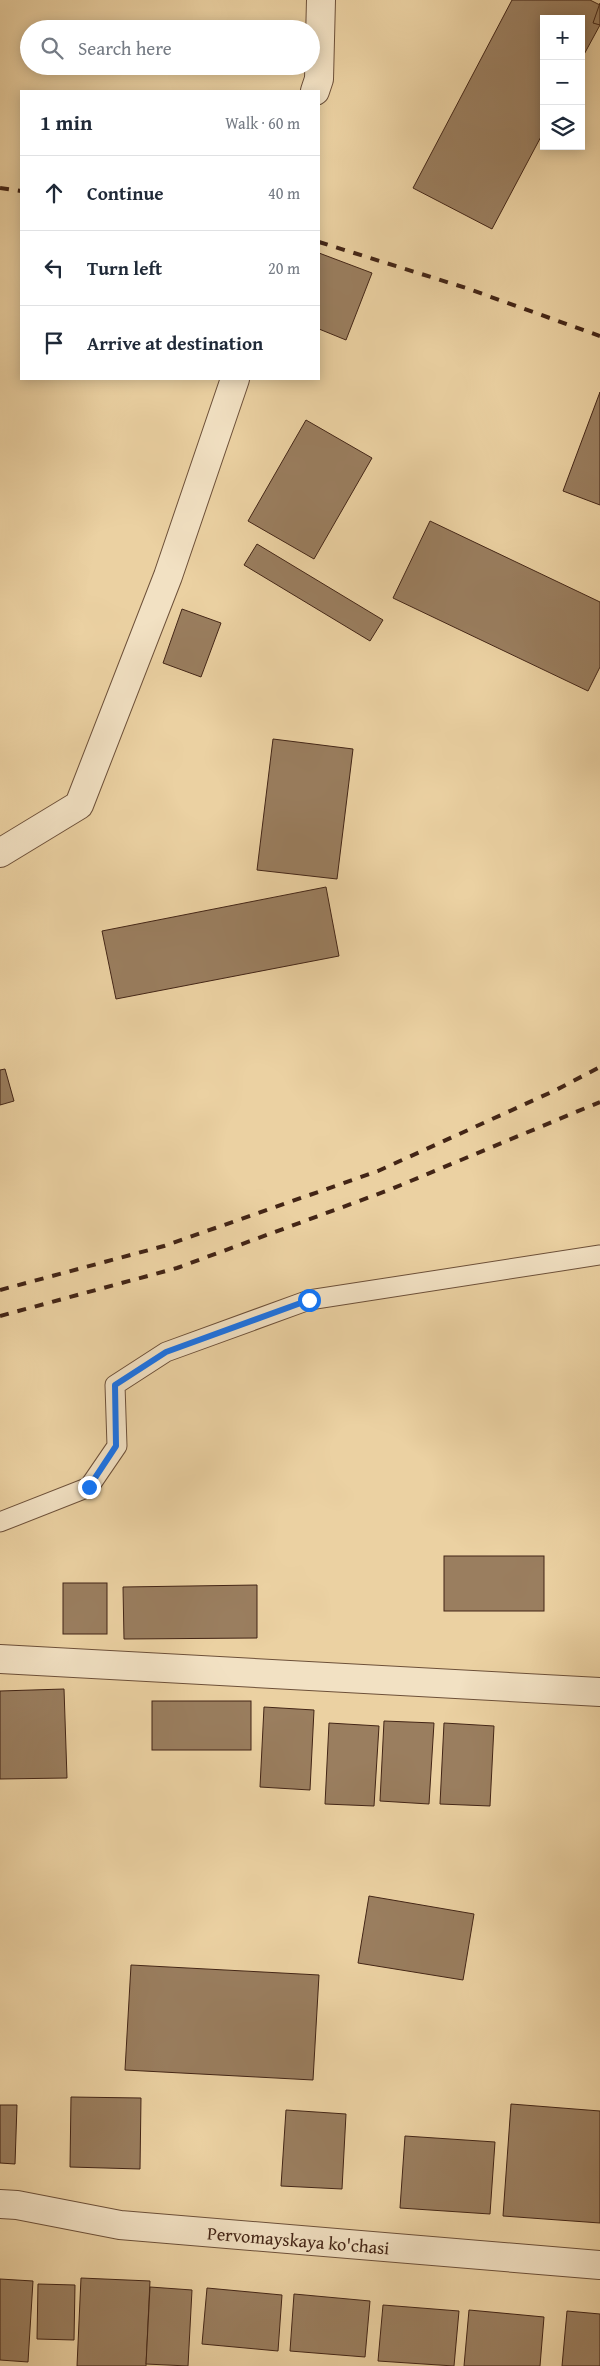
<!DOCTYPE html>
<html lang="en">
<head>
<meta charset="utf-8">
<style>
  :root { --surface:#fff; --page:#f6f6f7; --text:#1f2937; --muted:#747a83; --line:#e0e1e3 }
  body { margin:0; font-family:"Gentium Book Plus",serif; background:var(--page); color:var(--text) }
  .controls { position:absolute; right:15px; top:15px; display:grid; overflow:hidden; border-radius:0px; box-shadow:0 2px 12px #0003 }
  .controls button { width:45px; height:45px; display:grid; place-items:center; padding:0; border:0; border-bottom:1px solid var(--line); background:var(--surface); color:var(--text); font:25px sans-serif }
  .stop { position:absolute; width:15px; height:15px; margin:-11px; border:4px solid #1a73e8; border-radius:50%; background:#fff }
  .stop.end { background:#1a73e8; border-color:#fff; box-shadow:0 1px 5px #0008 }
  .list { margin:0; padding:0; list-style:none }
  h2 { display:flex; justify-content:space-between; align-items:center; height:65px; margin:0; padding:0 20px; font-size:21px }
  h2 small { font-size:16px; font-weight:400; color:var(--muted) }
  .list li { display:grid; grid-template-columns:32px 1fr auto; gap:15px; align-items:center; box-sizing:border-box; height:75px; padding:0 20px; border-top:1px solid var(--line) }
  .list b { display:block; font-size:19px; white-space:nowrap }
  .list em { font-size:16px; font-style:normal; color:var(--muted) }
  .icon { flex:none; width:28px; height:28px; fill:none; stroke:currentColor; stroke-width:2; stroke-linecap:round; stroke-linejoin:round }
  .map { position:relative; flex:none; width:600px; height:2366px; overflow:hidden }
  .search { position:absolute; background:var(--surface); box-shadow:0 2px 12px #0003; left:20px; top:20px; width:300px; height:55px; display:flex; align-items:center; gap:12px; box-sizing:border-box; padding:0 18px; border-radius:28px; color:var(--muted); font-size:19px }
  .panel { position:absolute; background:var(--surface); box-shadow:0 2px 12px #0003; left:20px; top:90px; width:300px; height:290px; border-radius:0px }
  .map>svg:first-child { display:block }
</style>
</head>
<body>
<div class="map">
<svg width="600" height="2366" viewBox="0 0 600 2366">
  <rect width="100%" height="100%" fill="#ebd1a2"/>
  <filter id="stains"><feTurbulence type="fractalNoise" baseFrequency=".004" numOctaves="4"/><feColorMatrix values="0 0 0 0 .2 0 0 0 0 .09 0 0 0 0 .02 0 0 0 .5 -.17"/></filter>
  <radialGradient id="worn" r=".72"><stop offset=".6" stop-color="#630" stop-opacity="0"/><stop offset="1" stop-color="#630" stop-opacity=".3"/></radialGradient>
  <!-- building -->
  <g fill="#9a7e5f" stroke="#432516">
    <polygon points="512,0 590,0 600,5 600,25 581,60 581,19 544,19 544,131 492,229 413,188"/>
    <polygon points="600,3 600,25 593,23"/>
    <polygon points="319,253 372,273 346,340 319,329"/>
    <polygon points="600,392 600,505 563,491"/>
    <polygon points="306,420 372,458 314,559 248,521"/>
    <polygon points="430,521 600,602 600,667 588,691 393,598"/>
    <polygon points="257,544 383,620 370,641 244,565"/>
    <polygon points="182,609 221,623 201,677 163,663"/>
    <polygon points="273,739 353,749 337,879 257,870"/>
    <polygon points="326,887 339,956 116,999 102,931"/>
    <polygon points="5,1069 14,1101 0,1105 0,1070"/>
    <rect x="444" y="1556" width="100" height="55"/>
    <rect x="63" y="1583" width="44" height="51"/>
    <polygon points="257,1585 257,1638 124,1639 123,1587"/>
    <polygon points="64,1689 67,1778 0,1779 0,1691"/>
    <rect x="152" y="1701" width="99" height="49"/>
    <polygon points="264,1707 314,1710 310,1790 260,1787"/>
    <polygon points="384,1721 434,1723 429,1804 380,1801"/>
    <polygon points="329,1723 379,1726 374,1806 325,1804"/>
    <polygon points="444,1723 494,1726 490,1806 440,1804"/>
    <polygon points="369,1896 474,1914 463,1980 358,1963"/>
    <polygon points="131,1965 319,1975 313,2080 125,2070"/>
    <polygon points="71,2097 141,2098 140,2169 70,2167"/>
    <polygon points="511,2104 600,2111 600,2223 503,2216"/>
    <polygon points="0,2105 17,2105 15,2164 0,2163"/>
    <polygon points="286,2110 346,2114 342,2189 281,2186"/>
    <polygon points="405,2136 495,2142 490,2214 400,2208"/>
    <polygon points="81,2278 150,2281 146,2366 77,2366"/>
    <polygon points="0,2279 33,2281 28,2362 0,2360"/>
    <polygon points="38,2284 75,2285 74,2340 37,2339"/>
    <polygon points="150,2287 192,2290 188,2366 146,2364"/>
    <polygon points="207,2288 282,2295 278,2351 202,2344"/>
    <polygon points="294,2294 370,2301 365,2357 290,2351"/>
    <polygon points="383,2305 459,2311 454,2366 378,2361"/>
    <polygon points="469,2310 544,2317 540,2366 464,2366"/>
    <polygon points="567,2311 600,2314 600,2366 562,2366"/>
  </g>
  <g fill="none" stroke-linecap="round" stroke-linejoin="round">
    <defs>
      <polyline id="lane" points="0,1522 89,1487 117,1446 115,1385 166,1352 309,1300 600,1255"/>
      <g id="street">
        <polyline points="315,91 319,79 321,0"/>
        <polyline points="0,853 79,805 168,576 235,379"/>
        <polyline points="0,1659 600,1692"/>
        <path id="s1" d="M 0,2204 L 17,2205 L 120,2225 L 600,2265"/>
      </g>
    </defs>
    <!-- lane casing -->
    <use href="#lane" stroke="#6d5039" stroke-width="21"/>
    <!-- street casing -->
    <use href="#street" stroke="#6d5039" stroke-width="30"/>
    <!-- lane -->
    <use href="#lane" stroke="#f2e1c3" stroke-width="19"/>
    <!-- street -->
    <use href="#street" stroke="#f2e1c3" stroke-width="28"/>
    <!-- rail -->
    <g stroke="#432516" stroke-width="4" stroke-dasharray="9 9" stroke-linecap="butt">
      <polyline points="0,188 21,191"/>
      <polyline points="319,242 466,288 600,336"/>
      <polyline points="0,1290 164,1246 378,1171 556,1090 600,1067"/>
      <polyline points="0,1316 177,1268 389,1190 600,1102"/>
    </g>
  </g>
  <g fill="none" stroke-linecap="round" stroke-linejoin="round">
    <!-- route -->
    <polyline stroke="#1a73e8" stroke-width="6" points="89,1487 116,1446 115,1385 166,1352 309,1300"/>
  </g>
  <g text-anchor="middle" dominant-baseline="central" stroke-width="4" stroke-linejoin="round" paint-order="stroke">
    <!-- street labels -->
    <g font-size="18" fill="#432516" stroke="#f2e1c3">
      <text stroke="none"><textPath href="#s1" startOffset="301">Pervomayskaya ko'chasi</textPath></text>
    </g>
  </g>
  <rect width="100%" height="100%" filter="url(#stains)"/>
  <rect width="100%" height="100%" fill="url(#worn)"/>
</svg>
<div class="controls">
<button>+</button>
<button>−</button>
<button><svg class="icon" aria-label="layers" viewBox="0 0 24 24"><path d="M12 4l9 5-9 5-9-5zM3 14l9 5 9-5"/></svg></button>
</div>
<div class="stop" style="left:309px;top:1300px"></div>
<div class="stop end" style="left:89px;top:1487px"></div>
<div class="search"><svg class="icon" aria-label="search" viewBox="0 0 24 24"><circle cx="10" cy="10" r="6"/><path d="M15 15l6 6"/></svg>Search here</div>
<section class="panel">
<h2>1 min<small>Walk · 60 m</small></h2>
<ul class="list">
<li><svg class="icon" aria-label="ahead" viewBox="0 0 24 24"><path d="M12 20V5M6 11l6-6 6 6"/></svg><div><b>Continue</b></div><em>40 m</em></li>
<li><svg class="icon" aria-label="left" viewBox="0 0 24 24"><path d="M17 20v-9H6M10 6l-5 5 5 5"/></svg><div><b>Turn left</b></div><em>20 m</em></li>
<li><svg class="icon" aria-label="arrive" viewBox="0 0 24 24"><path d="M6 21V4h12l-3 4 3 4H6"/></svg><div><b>Arrive at destination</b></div></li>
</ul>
</section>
</div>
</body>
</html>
